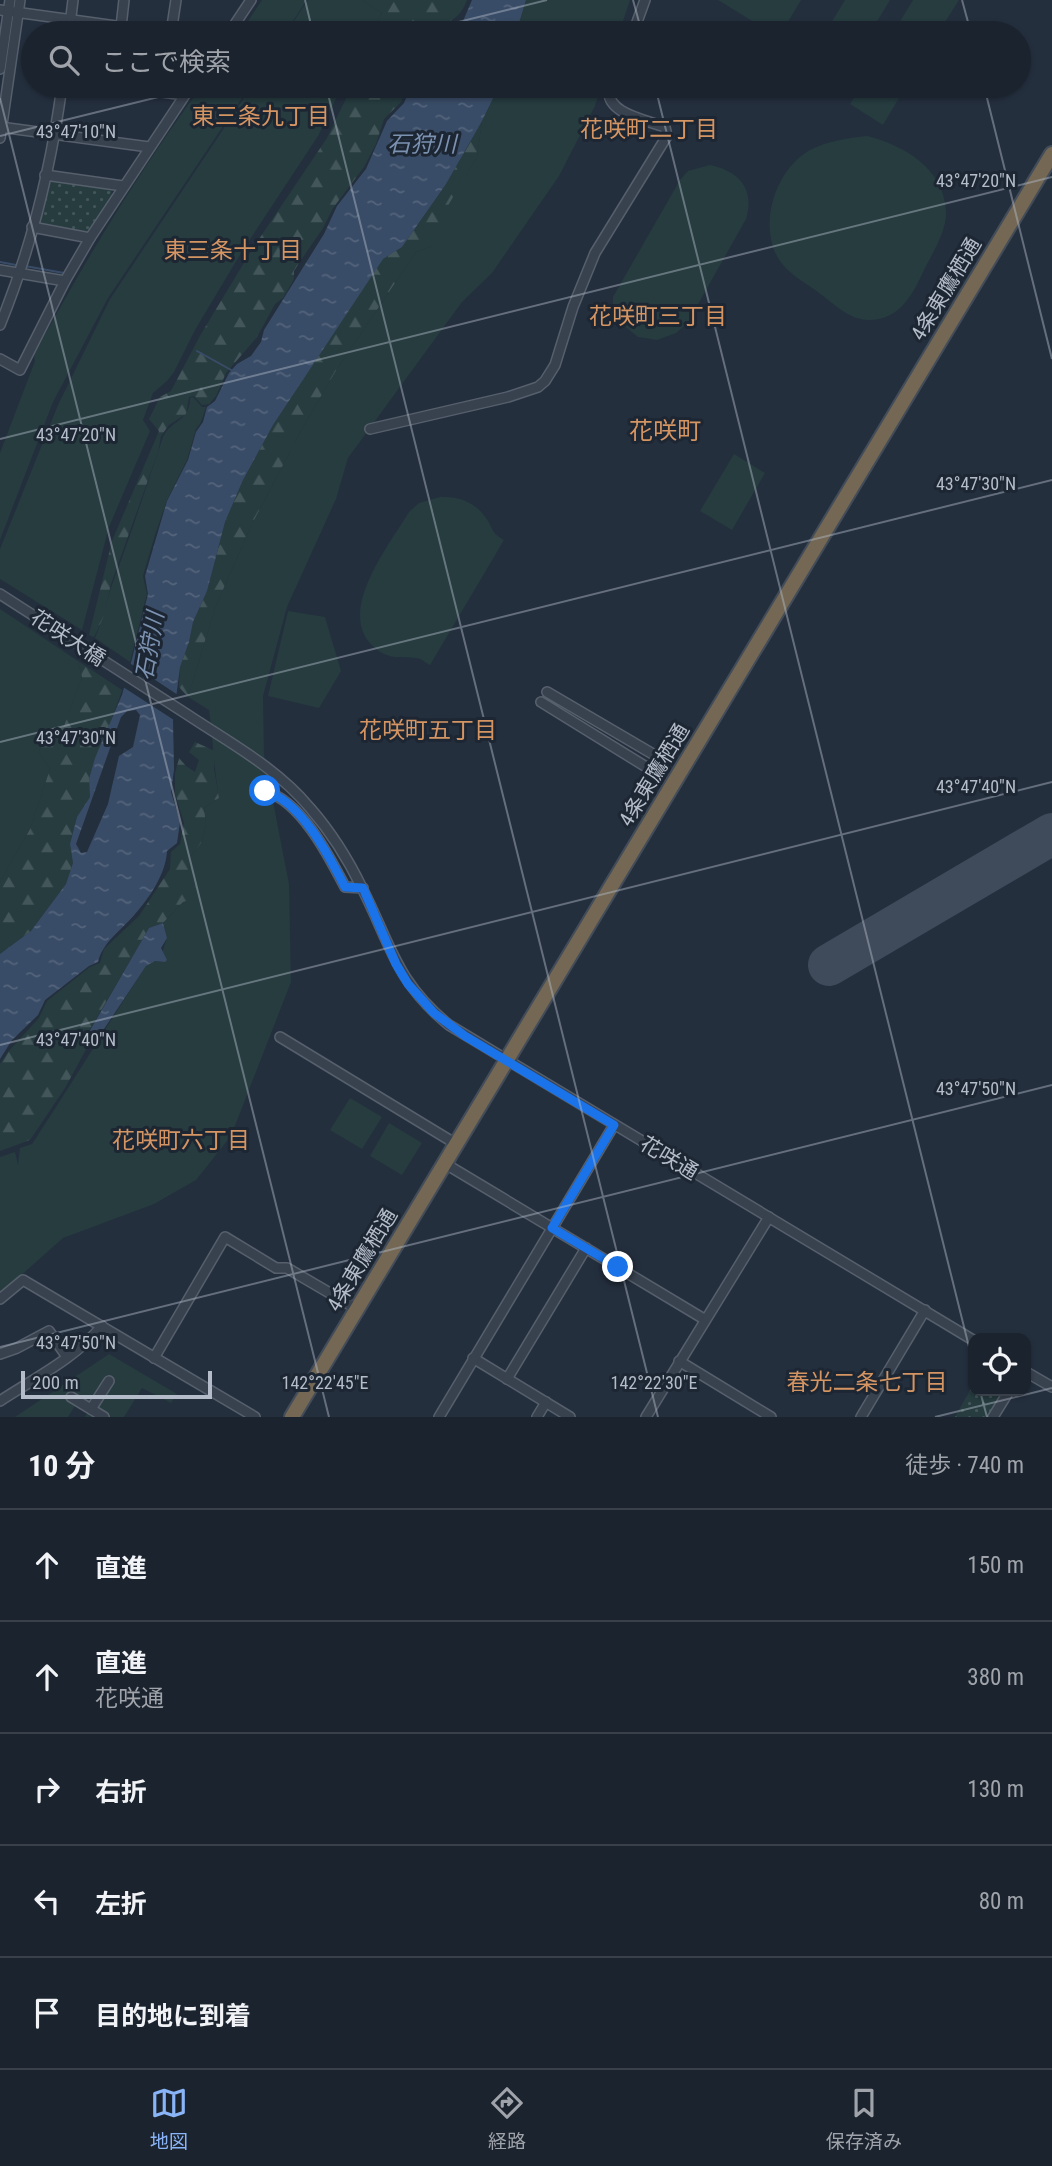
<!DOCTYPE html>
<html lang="ja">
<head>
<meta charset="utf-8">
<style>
  :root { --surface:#1b232e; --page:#282f3a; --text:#f1f3f6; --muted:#a0a4aa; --line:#39404a; --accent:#8ab4f8 }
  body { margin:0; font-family:"Roboto Condensed","Noto Sans JP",sans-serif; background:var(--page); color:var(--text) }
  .controls { position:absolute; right:21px; bottom:21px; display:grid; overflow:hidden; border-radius:14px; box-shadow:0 2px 5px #0004 }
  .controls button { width:63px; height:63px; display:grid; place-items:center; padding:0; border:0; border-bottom:2px solid var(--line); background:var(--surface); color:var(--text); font:35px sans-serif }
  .scale { position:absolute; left:21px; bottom:18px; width:191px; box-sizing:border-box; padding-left:7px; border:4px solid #b4bcc9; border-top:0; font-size:19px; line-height:24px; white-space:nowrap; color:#b4bcc9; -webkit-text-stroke:5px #1d2633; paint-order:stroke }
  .stop { position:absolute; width:21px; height:21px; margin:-16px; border:5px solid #1a73e8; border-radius:50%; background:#fff }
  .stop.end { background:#1a73e8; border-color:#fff; box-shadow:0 2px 7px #0008 }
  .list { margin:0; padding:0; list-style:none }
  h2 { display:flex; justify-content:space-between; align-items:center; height:91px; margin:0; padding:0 28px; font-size:30px }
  h2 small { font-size:23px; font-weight:400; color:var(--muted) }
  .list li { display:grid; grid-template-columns:46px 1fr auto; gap:21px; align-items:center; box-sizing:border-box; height:112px; padding:0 28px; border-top:2px solid var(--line) }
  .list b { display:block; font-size:26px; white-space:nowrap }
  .list p { margin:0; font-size:23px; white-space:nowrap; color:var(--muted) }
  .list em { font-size:23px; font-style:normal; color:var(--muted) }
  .icon { flex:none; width:38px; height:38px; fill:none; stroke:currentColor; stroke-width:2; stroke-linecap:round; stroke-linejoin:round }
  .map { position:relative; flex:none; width:1052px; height:1417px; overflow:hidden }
  .search { position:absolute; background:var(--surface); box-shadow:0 2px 5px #0004; left:21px; right:21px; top:21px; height:77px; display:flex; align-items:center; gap:18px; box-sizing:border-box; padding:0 24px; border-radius:38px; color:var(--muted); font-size:26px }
  .sheet { height:651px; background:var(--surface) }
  nav { display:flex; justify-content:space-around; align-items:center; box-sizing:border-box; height:98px; border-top:2px solid var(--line); background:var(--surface); font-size:19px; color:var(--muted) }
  nav a { display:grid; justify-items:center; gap:4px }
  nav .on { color:var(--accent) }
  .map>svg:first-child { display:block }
</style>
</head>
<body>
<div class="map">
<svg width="1052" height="1417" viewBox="0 0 1052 1417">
  <defs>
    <pattern id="forest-firs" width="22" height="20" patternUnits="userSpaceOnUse" patternTransform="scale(1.75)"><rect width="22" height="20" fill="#263c3f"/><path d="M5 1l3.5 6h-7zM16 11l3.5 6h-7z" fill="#435659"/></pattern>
    <pattern id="park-dots" width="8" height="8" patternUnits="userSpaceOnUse" patternTransform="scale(1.75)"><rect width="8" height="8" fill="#263c3f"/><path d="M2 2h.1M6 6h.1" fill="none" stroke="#435659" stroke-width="1.8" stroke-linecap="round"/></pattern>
    <pattern id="water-ripples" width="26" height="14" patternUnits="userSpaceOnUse" patternTransform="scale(1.75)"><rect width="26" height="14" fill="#394c67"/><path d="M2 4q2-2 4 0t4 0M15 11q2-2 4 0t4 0" fill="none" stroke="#53647b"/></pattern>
  </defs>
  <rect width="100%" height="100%" fill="#242f3e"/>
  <!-- grass -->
  <g fill="#263c3f">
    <polygon points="262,0 307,0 285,33 240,33"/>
    <polygon points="308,0 362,0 382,13 370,33 286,33"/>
    <polygon points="526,0 630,0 619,33 516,33"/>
    <polygon points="718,0 801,0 785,27 770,32"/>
    <polygon points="845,0 890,0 870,33 825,33"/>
    <polygon points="913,0 959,0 938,33 893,33"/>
    <path d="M 202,86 L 250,86 L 108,298 L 53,402 L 0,540 L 0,453 L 35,361 L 34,355 C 84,262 139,171 202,86 Z"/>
    <polygon points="252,86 342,86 318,136 241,253 195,330 174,372 167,381 153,393 143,420 150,431 109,527 82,630 0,579 0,549 58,405 110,299"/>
    <path d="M 499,86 L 601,86 L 595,106 L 559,176 L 492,273 L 462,302 L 348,458 L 336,499 L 287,607 L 263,696 L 264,755 L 289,884 L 291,982 L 231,1136 L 196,1180 L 154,1204 L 63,1238 L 0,1294 L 0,1157 L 15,1152 L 18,1165 L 20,1148 L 32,1144 C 71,1085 107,1025 146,966 L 155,961 L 165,962 L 166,960 L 162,953 L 167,938 L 163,923 L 183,902 L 191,856 L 202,842 L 206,824 L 204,808 L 219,798 C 214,769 213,740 209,710 L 188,697 L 215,608 L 250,528 L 304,425 L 337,369 L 416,252 L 432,246 L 442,214 L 477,157 L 482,121 Z"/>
    <polygon points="861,86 906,86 883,125 850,104"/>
    <path d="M 867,136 C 903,145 944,168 946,211 C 947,231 933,252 924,270 C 913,294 900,320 869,320 C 849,320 833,303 818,292 C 805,283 786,272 778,258 C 758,223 776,169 810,150 C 827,141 848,138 867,136 Z"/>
    <path d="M 710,165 C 739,171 755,189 746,219 L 688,322 L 676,333 L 657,340 L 638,337 L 621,323 L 613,306 L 613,297 L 680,180 L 688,171 Z"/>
    <path d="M 193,397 L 202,407 L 206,407 L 201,422 L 196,429 L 187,460 L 167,500 L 155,535 L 143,576 L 147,594 L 130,662 L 95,638 C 103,620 106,601 113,582 C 131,535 146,487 162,440 C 168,420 190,423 190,398 Z"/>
    <polygon points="734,454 765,473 732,530 700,511"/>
    <path d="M 440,497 C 459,496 475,502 486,518 C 494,529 490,532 504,540 L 430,665 C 426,663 421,658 416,658 C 402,656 392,660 379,651 C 330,618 389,546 409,512 L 419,503 Z"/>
    <polygon points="0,609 78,661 82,677 64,727 45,734 39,752 50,769 30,829 0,882"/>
    <polygon points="288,611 325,617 341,671 319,708 268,696"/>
    <polygon points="350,1098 382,1117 362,1149 330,1130"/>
    <polygon points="389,1123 422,1143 402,1175 370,1156"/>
    <polygon points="109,1354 177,1394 171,1403 142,1388 124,1417 85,1417 88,1411 76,1404 68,1417 15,1417"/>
  </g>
  <!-- forest -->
  <g fill="url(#forest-firs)">
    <path d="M 362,0 L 467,0 C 458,23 450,16 438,33 L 370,33 L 382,13 Z"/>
    <polygon points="352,86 408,86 401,102 384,119 376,144 364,167 333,208 323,228 301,260 294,271 294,279 283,298 275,304 257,337 226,373 216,396 209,404 202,405 194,396 189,397 186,414 169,425 161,436 158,452 111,584 103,618 94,637 89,635 112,541 159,431 149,419 160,397 171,391 201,334 253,248 327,138"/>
    <polygon points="482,121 477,157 443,214 446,228 432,246 416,252 337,369 304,425 250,528 215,608 188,697 179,687 180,667 189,642 193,622 207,591 225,522 243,480 273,425 383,258 402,247 446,184"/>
    <polygon points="78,661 122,690 106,736 95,758 89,779 90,797 77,817 70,844 73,863 66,884 31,931 0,954 0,882 30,829 50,769 39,752 46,734 64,726 82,677"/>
    <polygon points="195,742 215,751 214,769 219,798 204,808 206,824 202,842 191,856 188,875 202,896 183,902 163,923 149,928 88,1033 91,1040 65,1088 30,1140 0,1151 0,1064 8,1052 39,1018 47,1001 90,967 100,963 104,949 139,916 170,869 171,852 180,844 184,823 175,793 175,774 179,758 186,766 195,772 199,760 189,752"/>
  </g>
  <!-- park -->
  <g fill="url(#park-dots)">
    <polygon points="49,180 111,188 112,196 87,234 37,224"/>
    <polygon points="973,1385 973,1391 1009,1391 993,1417 955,1417"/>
  </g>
  <!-- water -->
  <g fill="url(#water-ripples)" fill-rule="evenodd">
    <polygon points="472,0 526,0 516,33 458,33"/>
    <path d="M 411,86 L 499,86 L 482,121 L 446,184 L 402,247 L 383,259 L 273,425 L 243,480 L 225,522 L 207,591 L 193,622 L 189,642 L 180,667 L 173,721 L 174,769 L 171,792 L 180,822 L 177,843 L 167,851 C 166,873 150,897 135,914 C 122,930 103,941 98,962 L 89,966 L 45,1000 L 38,1015 L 12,1040 L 0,1059 L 0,954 L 31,931 L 66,884 L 73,863 L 70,844 L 77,817 L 90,797 L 89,779 L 95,758 L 122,695 L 132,659 L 148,594 L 145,576 L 167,501 L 188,460 L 196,432 L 203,422 L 207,407 L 215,401 L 229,373 L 237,364 L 251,356 L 261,342 L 264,330 L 324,234 L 337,206 L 366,169 L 387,121 L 404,103 ZM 136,710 L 140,715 L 133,747 L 119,756 L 108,804 L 87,852 L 81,853 L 76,844 L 121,717 L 127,711 Z"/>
    <polygon points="163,923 167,938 161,948 167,960 165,962 155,961 146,966 98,1038 88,1034 149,928"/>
  </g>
  <!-- pier -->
  <polygon fill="#242f3e" points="128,662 181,697 177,722 120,685"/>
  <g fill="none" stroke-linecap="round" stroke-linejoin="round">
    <!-- stream -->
    <g stroke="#394c67" stroke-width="2">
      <polyline points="0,262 16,265"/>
      <polyline points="25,266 64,273"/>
      <polyline points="197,351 233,371"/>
    </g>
    <!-- runway -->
    <polyline stroke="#3f4a5a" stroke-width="42" points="829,965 1052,834"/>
    <defs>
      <g id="minor">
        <polyline points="0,10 167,33"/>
        <polyline points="121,27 124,0"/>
        <polyline points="69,33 73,0"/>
        <polyline points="171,33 176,0"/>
        <polyline points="229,33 251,0"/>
        <polyline points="633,33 645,0"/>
        <polyline points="0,69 10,0"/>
        <polyline points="118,86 184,95"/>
        <polyline points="0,127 149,147"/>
        <polyline points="0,138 20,0"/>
        <polyline points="45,175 123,186"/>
        <polyline points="32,227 90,238"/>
        <polyline points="0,270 65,281"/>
        <path d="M 0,325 C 31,249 51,167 62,86"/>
        <polyline points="0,359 20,370 65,281 90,238 191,86"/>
        <path d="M 370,429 L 508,397 L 538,387 L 545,381 L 555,365 L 573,307 L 595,253 L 667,136 L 665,127 C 646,120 602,113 610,86"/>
        <path d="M 0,594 C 63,634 125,675 188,715 C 230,743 277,768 310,808 C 331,832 348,859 362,888 C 391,945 396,982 449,1025 L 973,1340"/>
        <polyline points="541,702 656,773 663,760 547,692"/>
        <path d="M 265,791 C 301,801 329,856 345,887 L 363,888"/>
        <polyline points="280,1037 456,1144"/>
        <polyline points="444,1163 704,1319"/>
        <polyline points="0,1299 23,1280 255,1417"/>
        <polyline points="0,1354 17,1348 49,1331 67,1357"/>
        <polyline points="154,1358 225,1237 276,1268 287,1268 357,1309"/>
        <polyline points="473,1358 570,1417"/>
        <polyline points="679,1361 771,1417"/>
        <polyline points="1026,1372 1052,1387"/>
        <polyline points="507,1379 586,1248"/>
        <polyline points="71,1397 104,1417"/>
        <path d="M 0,1401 C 35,1378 75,1358 102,1326"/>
        <polyline points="91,1409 109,1381"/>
        <polyline points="439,1417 614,1125"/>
        <polyline points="537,1417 546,1402"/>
        <polyline points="646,1417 769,1217"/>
        <polyline points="861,1417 925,1310"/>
        <polyline points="993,1417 1009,1391"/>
      </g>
      <polyline id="highway" points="292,1417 1052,154"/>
    </defs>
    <!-- minor casing -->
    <use href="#minor" stroke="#565f6c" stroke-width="12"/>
    <!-- highway casing -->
    <use href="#highway" stroke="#434c59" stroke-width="18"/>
    <!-- minor -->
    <use href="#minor" stroke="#38414e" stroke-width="9"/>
    <!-- highway -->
    <use href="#highway" stroke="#746855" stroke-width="14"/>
  </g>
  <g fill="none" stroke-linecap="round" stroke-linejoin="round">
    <!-- route -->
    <path stroke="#1a73e8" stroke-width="9" d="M 265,791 C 301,801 329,856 345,887 L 363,888 L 396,964 L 408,984 L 434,1013 L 465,1036 L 614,1125 L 552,1228 L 618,1267"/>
  </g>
  <!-- ticks -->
  <path fill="none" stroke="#b4bcc9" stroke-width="2" stroke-opacity="0.45" d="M 305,0 L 313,33M 633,0 L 642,33M 962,0 L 971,33M 414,33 L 547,0M 326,86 L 658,1417M 655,86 L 973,1363M 984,86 L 1052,359M 0,98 L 329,1417M 0,136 L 203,86M 0,439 L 1052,177M 0,742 L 1052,480M 0,1045 L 1052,782M 0,1347 L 1052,1085M 980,1391 L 987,1417M 935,1417 L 1052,1388"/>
  <g text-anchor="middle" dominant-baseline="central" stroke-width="6" stroke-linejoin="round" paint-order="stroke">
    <!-- street labels -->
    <g font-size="21" fill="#b4bcc9" stroke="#1d2633">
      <text transform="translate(946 289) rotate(-59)">4条東鷹栖通</text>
      <text transform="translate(68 638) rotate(33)">花咲大橋</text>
      <text transform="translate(654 775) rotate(-59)">4条東鷹栖通</text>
      <text transform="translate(669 1158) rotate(31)">花咲通</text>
      <text transform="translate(362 1260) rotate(-59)">4条東鷹栖通</text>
    </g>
    <!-- neighbourhood labels -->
    <g font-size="23" fill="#d59563" stroke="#1d2633">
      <text x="261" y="116">東三条九丁目</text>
      <text x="649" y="129">花咲町二丁目</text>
      <text x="233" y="250">東三条十丁目</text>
      <text x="658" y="316">花咲町三丁目</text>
      <text x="428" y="730">花咲町五丁目</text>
      <text x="181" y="1140">花咲町六丁目</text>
      <text x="867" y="1382">春光二条七丁目</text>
    </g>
    <!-- water labels -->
    <g font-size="23" font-style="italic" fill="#7c92b1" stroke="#1d2633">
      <text x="422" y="144">石狩川</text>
      <text transform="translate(150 646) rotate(-80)">石狩川</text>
    </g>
    <!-- quarter labels -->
    <g font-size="24" fill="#d59563" stroke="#1d2633">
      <text x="665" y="431">花咲町</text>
    </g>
  </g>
  <g font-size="18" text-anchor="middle" fill="#b4bcc9" stroke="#1d2633" stroke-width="6" stroke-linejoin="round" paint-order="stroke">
    <text x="76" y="138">43°47'10"N</text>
    <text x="976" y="187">43°47'20"N</text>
    <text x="76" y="441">43°47'20"N</text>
    <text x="976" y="490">43°47'30"N</text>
    <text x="76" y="744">43°47'30"N</text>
    <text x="976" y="793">43°47'40"N</text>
    <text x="76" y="1046">43°47'40"N</text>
    <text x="976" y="1095">43°47'50"N</text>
    <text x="76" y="1349">43°47'50"N</text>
    <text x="325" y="1389">142°22'45"E</text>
    <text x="654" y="1389">142°22'30"E</text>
  </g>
</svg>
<div class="controls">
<button><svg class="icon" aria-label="locate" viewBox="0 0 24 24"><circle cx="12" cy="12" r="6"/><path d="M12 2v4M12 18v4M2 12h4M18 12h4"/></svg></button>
</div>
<div class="scale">200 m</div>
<div class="stop" style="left:265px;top:791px"></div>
<div class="stop end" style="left:618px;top:1267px"></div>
<div class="search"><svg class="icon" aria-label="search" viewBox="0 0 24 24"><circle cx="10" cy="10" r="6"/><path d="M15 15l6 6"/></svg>ここで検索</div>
</div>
<section class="sheet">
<h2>10 分<small>徒歩 · 740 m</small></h2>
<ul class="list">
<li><svg class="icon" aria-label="ahead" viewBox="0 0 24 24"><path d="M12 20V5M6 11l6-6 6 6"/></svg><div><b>直進</b></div><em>150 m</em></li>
<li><svg class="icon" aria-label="ahead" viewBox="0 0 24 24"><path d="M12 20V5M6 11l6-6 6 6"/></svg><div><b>直進</b><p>花咲通</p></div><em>380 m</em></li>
<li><svg class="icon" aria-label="right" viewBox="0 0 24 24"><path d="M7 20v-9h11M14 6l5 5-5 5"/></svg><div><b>右折</b></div><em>130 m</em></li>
<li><svg class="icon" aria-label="left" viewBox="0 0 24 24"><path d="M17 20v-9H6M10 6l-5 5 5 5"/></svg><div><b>左折</b></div><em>80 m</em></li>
<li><svg class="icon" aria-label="arrive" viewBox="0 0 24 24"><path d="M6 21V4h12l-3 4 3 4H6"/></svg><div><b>目的地に到着</b></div></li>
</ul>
</section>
<nav>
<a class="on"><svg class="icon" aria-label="map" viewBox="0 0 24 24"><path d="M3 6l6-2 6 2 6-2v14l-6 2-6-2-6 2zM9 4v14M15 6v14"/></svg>地図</a>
<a><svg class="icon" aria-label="directions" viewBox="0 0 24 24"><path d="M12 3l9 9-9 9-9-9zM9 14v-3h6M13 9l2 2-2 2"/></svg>経路</a>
<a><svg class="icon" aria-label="saved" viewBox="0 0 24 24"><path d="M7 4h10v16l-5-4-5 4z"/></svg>保存済み</a>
</nav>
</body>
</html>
